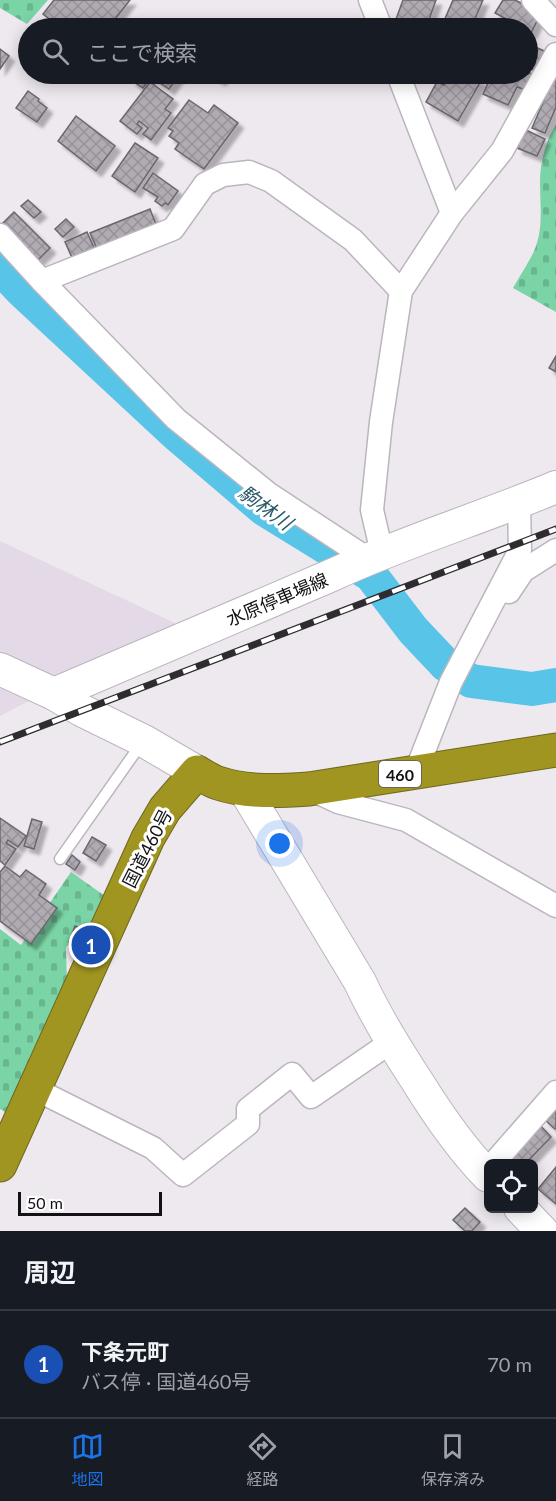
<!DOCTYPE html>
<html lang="ja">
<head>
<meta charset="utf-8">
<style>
  :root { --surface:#171b24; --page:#242831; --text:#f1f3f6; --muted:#9ea1a6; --line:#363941; --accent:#1a73e8 }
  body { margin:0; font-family:Lato,"Noto Sans JP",sans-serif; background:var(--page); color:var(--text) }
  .controls { position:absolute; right:18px; bottom:18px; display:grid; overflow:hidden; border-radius:9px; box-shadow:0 3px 15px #0003 }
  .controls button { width:54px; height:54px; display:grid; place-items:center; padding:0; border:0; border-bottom:2px solid var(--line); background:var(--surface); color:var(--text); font:30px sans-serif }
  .scale { position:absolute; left:18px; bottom:15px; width:144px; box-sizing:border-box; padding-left:6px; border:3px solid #131113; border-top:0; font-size:16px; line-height:21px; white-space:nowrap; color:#131113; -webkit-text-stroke:4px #fff; paint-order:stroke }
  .you { position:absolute; left:280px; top:844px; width:21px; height:21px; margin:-15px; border:4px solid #fff; border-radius:50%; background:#1a73e8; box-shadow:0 0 0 9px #1a73e833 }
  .badge { display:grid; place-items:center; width:39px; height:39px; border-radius:50%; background:var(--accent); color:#fff; font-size:20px; font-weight:700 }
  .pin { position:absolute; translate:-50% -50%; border:3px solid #fff; box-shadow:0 2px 6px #0006 }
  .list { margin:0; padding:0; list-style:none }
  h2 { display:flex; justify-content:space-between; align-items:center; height:78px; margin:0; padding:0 24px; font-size:26px }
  h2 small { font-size:20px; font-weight:400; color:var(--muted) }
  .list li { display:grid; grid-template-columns:39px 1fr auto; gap:18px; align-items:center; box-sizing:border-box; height:108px; padding:0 24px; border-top:2px solid var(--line) }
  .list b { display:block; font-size:22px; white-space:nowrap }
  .list p { margin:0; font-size:20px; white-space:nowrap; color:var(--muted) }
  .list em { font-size:20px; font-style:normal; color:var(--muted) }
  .icon { flex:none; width:33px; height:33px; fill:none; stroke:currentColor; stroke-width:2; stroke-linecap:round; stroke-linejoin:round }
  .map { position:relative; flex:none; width:556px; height:1231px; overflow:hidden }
  .search { position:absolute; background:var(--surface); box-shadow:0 3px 15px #0003; left:18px; right:18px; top:18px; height:66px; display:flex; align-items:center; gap:15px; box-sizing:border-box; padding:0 21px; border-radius:33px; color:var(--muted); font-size:22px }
  .sheet { height:186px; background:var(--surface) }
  nav { display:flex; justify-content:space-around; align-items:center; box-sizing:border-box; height:84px; border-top:2px solid var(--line); background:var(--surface); font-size:16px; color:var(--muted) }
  nav a { display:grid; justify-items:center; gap:3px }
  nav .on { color:var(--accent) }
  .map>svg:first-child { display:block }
</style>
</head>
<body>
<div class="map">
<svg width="556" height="1231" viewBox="0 0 556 1231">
  <defs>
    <pattern id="cemetery-stones" width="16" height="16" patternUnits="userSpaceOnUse" patternTransform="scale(1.5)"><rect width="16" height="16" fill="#7ad4a6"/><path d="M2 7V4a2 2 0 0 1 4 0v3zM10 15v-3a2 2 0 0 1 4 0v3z" fill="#69b58e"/></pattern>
    <pattern id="building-cross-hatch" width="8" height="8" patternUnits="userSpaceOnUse" patternTransform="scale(1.5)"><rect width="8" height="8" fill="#b0abb2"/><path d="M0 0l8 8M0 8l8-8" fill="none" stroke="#969298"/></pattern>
    <filter id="shadow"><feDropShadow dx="5.5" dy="5.5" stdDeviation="1.5" flood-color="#0004"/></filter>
  </defs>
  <rect width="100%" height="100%" fill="#eee8ef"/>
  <!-- built -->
  <polygon fill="#e4dae7" points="0,541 177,624 0,716"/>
  <!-- cemetery -->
  <g fill="url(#cemetery-stones)">
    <polygon points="0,0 48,0 27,24 0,8"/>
    <path d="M 556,124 L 556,312 L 513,288 C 519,277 534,255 537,243 C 543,223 540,203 540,182 C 540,161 546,141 556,124 Z"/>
    <polygon points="71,872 105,896 94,924 66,947 67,986 7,1113 0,1109 0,929 21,945"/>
  </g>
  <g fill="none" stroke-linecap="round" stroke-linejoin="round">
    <!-- river -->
    <polyline stroke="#58c4e8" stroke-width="34" points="0,268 21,290 176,434 264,509 371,575 413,630 446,665 471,681 532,689 556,685"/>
  </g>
  <!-- building -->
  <g fill="url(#building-cross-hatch)" stroke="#6a666c" stroke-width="1.5" filter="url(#shadow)">
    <polygon points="54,0 130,0 108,28 51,28 48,26 52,21 43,14"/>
    <polygon points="403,0 436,0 426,28 403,28 404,25 395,22"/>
    <polygon points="453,0 483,0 471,28 441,28"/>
    <polygon points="503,0 515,0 541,13 531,33 528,31 528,28 523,28 495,13"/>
    <polygon points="117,20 120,28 114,28 113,26"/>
    <polygon points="528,44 549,53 540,73 528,67"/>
    <polygon points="0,49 9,56 0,69"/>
    <polygon points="528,72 532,74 526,90 517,87 508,105 483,94 492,74 528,74"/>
    <polygon points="556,72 556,107 545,133 532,128"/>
    <polygon points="135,74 180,74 169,89 151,77 143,88 131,80"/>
    <polygon points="210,74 225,74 220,80"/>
    <polygon points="451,74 468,74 481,81 458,121 426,102 437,82 444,85"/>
    <polygon points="150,82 173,99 165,109 171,113 151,140 143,134 148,128 139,121 137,124 142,128 137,134 120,121"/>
    <polygon points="28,91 39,99 38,101 47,108 37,122 16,108"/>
    <polygon points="189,100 208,113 214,105 238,123 204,169 175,149 179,143 169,136 173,131 168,128"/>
    <polygon points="76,116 115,146 96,171 58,141"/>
    <polygon points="526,130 545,139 537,156 517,148"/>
    <polygon points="135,143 158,158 135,192 112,176"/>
    <polygon points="153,173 178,191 168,205 165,203 162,206 155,201 158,197 143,188"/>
    <polygon points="28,200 41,212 34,218 21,206"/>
    <polygon points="150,209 157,227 98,251 90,233"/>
    <polygon points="14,212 50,248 37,261 1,225"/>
    <polygon points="66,219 74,227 63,237 55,229"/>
    <polygon points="87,232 95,250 73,260 65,242"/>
    <polygon points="556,356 556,372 549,368"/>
    <polygon points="0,818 26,836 18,847 8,840 6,843 16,849 5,865 0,861"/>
    <polygon points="32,819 42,822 34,849 24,846"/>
    <polygon points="92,837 106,845 96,861 83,853"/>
    <polygon points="72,855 80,862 75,870 66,864"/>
    <polygon points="5,866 20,877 26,870 46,884 39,895 57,908 31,944 0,921 0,872"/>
    <polygon points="75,926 87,931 81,947 69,942"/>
    <polygon points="556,1106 556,1128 555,1129 544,1119"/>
    <polygon points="539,1124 551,1137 525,1164 502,1164"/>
    <polygon points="556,1167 556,1204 538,1189"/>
    <polygon points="465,1208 480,1222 472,1231 465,1231 453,1220"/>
  </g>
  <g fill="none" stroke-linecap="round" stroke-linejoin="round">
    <defs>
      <polyline id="lane" points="60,859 141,744"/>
      <g id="street">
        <polyline points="370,0 381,28"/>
        <polyline points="533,0 556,25"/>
        <polyline points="398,74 452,213"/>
        <polyline points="0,235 42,281 176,419 269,494 368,559"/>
        <polyline points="42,281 173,229 205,184 223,175 249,172 271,181 353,240 401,291"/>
        <polyline points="382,553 372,510 381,422 401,291 452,213 502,151 556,54"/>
        <polyline points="509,592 523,571 556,550"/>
        <polyline points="416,771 451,682 520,550 519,502"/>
        <polyline points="310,789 338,802 406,820 556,906"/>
        <polyline points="35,1089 153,1148 183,1175 248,1124 248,1109 292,1074 311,1097 391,1042"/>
        <polyline points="493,1164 556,1092"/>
      </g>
      <g id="secondary">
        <polyline points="0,669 54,694 81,710 144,741 197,772"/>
        <path d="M 54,694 L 332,575 C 405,541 482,518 556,487"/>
        <path d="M 244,789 L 360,982 C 376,1017 396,1049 417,1081 C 438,1115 461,1148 488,1176"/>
        <polyline points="520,1208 542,1231"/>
      </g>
      <path id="highway" d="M 0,1165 L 148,838 L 165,809 L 197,772 C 204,776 211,781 218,783 C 248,793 279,791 309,789 L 556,750"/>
    </defs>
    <!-- lane casing -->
    <use href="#lane" stroke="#bbb6bd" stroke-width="13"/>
    <!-- street casing -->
    <use href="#street" stroke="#bbb6bd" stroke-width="25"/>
    <!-- secondary casing -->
    <use href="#secondary" stroke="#bbb6bd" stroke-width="34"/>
    <!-- highway casing -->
    <use href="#highway" stroke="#6f671d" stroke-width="35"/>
    <!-- lane -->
    <use href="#lane" stroke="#fff" stroke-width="10"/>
    <!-- street -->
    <use href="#street" stroke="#fff" stroke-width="22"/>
    <!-- secondary -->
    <use href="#secondary" stroke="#fff" stroke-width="32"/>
    <!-- highway -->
    <use href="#highway" stroke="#a19522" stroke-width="33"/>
    <defs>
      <polyline id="rail" points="0,742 556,529"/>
    </defs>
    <!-- rail casing -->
    <use href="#rail" stroke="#2f2c2f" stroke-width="7"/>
    <!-- rail -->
    <use href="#rail" stroke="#fff" stroke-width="4.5" stroke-dasharray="14" stroke-linecap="butt"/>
  </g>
  <g text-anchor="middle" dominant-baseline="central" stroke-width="6" stroke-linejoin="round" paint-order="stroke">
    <!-- shield labels -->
    <rect fill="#fff" stroke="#5a585a" stroke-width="1.5" x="379" y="761" width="42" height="26" rx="4.5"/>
    <g font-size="16" font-weight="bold" fill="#131113">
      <text x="400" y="774">460</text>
    </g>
    <!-- street labels -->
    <g font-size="18" fill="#131113" stroke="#fff">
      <text transform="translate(277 599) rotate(-23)">水原停車場線</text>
      <text transform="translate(147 848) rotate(-63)">国道460号</text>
    </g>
    <!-- water labels -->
    <g font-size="20" font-style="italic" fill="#2c5a6a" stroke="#fff">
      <text transform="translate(266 507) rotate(36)">駒林川</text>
    </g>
  </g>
</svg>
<div class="controls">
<button><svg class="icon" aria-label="locate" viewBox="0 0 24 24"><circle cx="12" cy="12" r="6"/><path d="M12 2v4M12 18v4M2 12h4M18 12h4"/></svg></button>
</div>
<div class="scale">50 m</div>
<div class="you"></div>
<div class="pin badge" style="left:91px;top:945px;background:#1a4fb4">1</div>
<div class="search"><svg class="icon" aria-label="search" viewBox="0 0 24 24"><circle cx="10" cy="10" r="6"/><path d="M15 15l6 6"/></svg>ここで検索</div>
</div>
<section class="sheet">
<h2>周辺<small></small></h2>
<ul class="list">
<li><span class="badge" style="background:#1a4fb4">1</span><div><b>下条元町</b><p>バス停 · 国道460号</p></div><em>70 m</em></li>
</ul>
</section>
<nav>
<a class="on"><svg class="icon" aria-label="map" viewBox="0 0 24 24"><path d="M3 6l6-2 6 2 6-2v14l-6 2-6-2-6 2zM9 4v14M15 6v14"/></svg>地図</a>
<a><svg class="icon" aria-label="directions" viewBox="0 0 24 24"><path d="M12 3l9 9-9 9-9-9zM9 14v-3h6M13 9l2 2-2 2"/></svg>経路</a>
<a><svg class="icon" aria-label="saved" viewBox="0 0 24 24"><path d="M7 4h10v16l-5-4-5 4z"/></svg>保存済み</a>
</nav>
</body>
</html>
